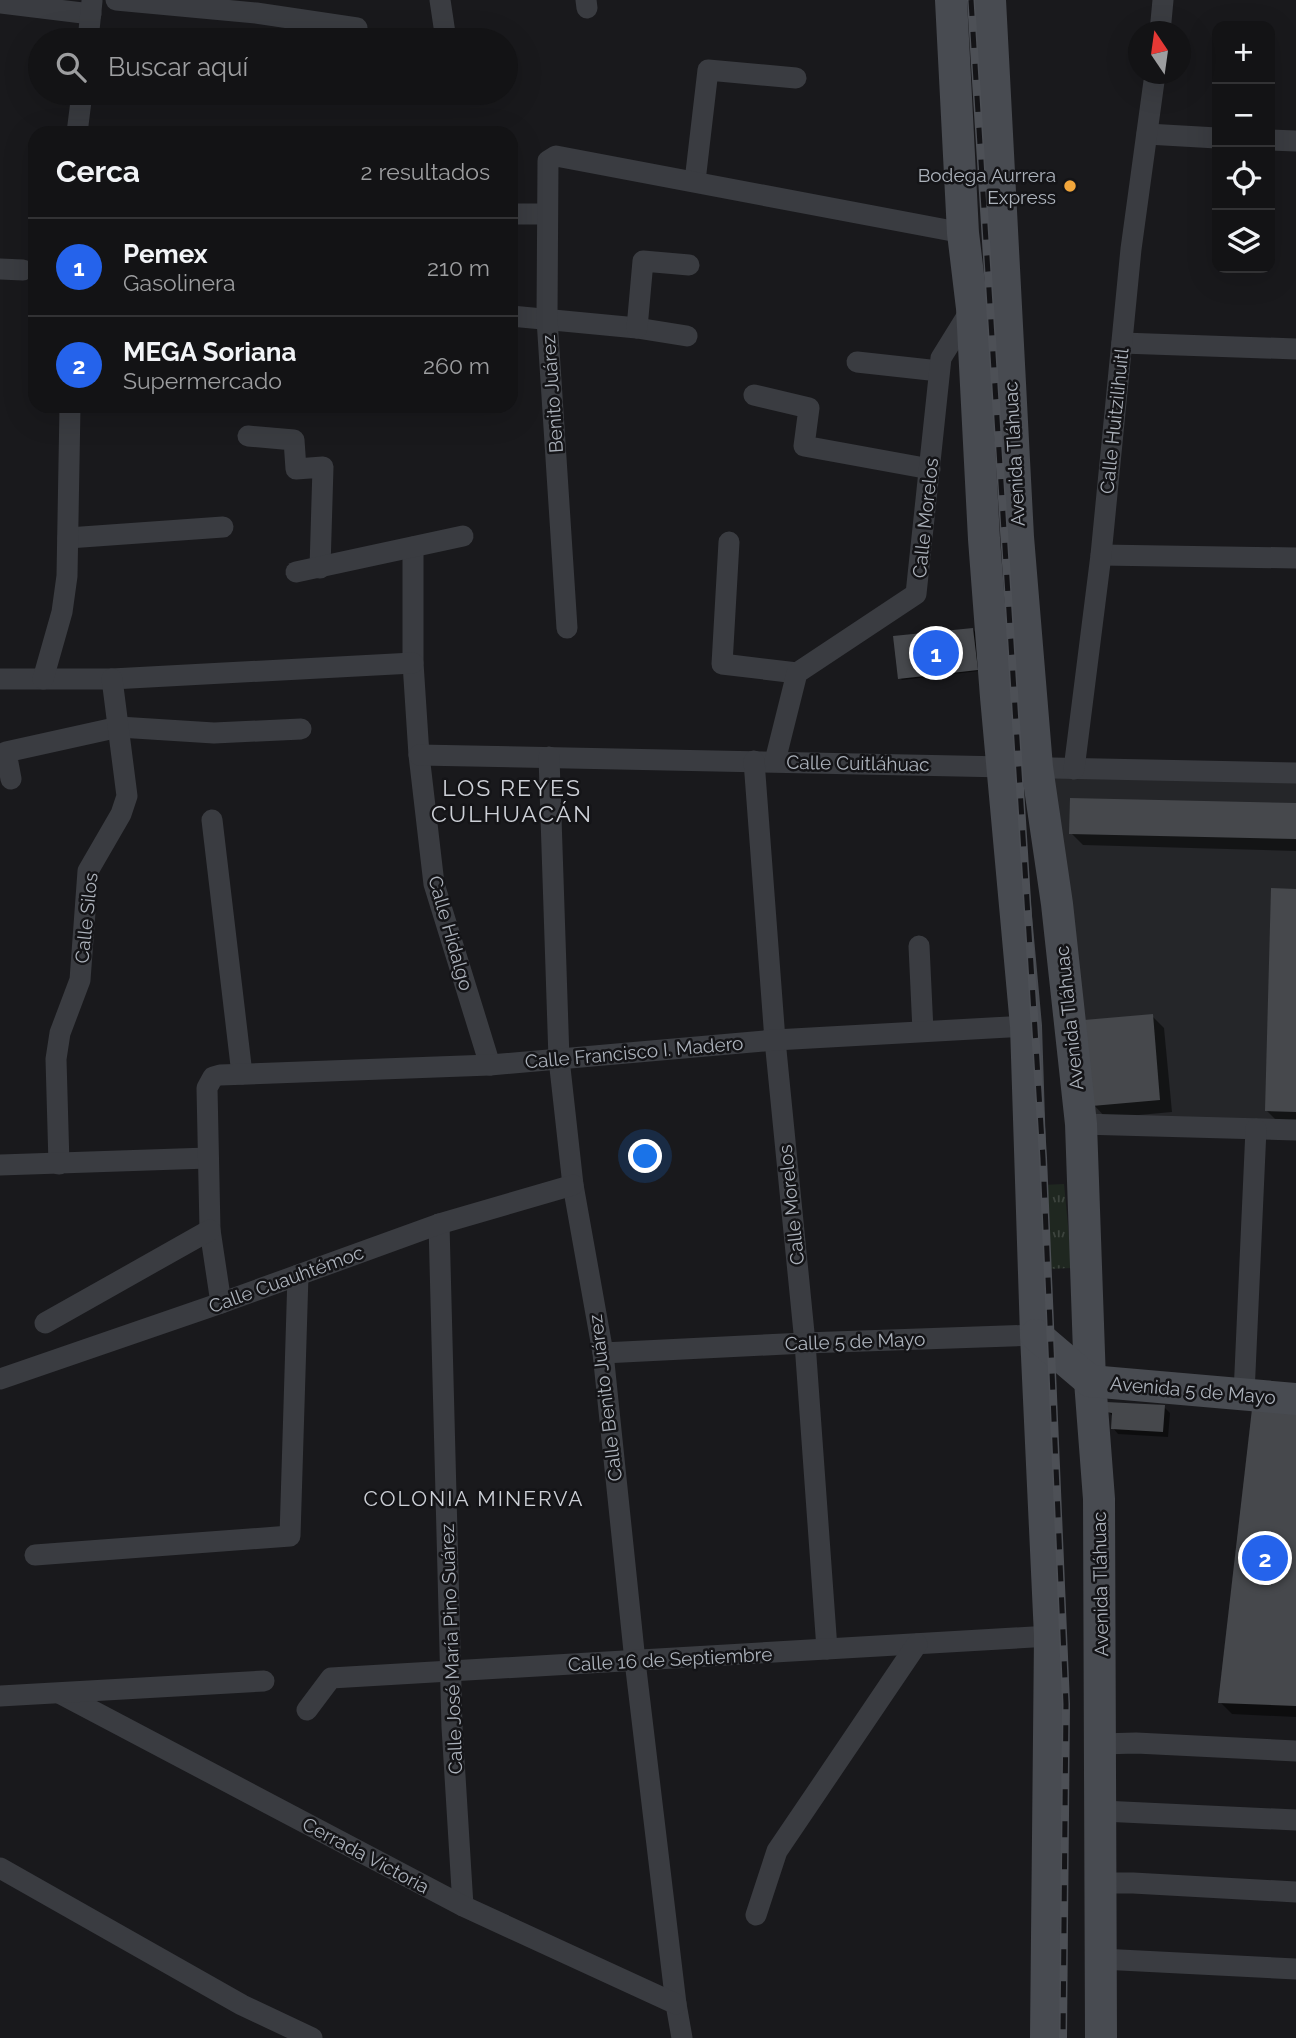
<!DOCTYPE html>
<html lang="es">
<head>
<meta charset="utf-8">
<style>
  :root { --surface:#131315; --page:#1c1c1e; --text:#f1f3f6; --muted:#9d9ea0; --line:#323234; --accent:#2563eb }
  body { margin:0; font-family:Raleway,sans-serif; background:var(--page); color:var(--text) }
  .controls { position:absolute; right:21px; top:21px; display:grid; overflow:hidden; border-radius:14px; box-shadow:0 7px 28px #0002 }
  .controls button { width:63px; height:63px; display:grid; place-items:center; padding:0; border:0; border-bottom:2px solid var(--line); background:var(--surface); color:var(--text); font:35px sans-serif }
  .compass { position:absolute; left:1128px; top:21px; width:63px; height:63px; border-radius:50%; background:var(--surface); box-shadow:0 7px 28px #0002; rotate:347deg }
  .you { position:absolute; left:646px; top:1157px; width:24px; height:24px; margin:-18px; border:5px solid #fff; border-radius:50%; background:#1a73e8; box-shadow:0 0 0 10px #1a73e833 }
  .badge { display:grid; place-items:center; width:46px; height:46px; border-radius:50%; background:var(--accent); color:#fff; font-size:23px; font-weight:700 }
  .pin { position:absolute; translate:-50% -50%; border:4px solid #fff; box-shadow:0 2px 7px #0006 }
  .list { margin:0; padding:0; list-style:none }
  h2 { display:flex; justify-content:space-between; align-items:center; height:91px; margin:0; padding:0 28px; font-size:30px }
  h2 small { font-size:23px; font-weight:400; color:var(--muted) }
  .list li { display:grid; grid-template-columns:46px 1fr auto; gap:21px; align-items:center; box-sizing:border-box; height:98px; padding:0 28px; border-top:2px solid var(--line) }
  .list b { display:block; font-size:26px; white-space:nowrap }
  .list p { margin:0; font-size:23px; white-space:nowrap; color:var(--muted) }
  .list em { font-size:23px; font-style:normal; color:var(--muted) }
  .icon { flex:none; width:38px; height:38px; fill:none; stroke:currentColor; stroke-width:2; stroke-linecap:round; stroke-linejoin:round }
  .map { position:relative; flex:none; width:1296px; height:2038px; overflow:hidden }
  .search { position:absolute; background:var(--surface); box-shadow:0 7px 28px #0002; left:28px; top:28px; width:490px; height:77px; display:flex; align-items:center; gap:18px; box-sizing:border-box; padding:0 24px; border-radius:38px; color:var(--muted); font-size:26px }
  .panel { position:absolute; background:var(--surface); box-shadow:0 7px 28px #0002; left:28px; top:126px; width:490px; height:287px; border-radius:21px }
  .map>svg:first-child { display:block }
</style>
</head>
<body>
<div class="map">
<svg width="1296" height="2038" viewBox="0 0 1296 2038">
  <defs>
    <pattern id="park-tufts" width="24" height="20" patternUnits="userSpaceOnUse" patternTransform="scale(1.75)"><rect width="24" height="20" fill="#1f2720"/><path d="M3 7l-1-3M5 7V3M7 7l1-3M15 17l-1-3M17 17v-4M19 17l1-3" fill="none" stroke="#3d443e"/></pattern>
  </defs>
  <rect width="100%" height="100%" fill="#19191c"/>
  <!-- built -->
  <polygon fill="#252629" points="1037,767 1296,773 1296,1130 1081,1124"/>
  <!-- park -->
  <polygon fill="url(#park-tufts)" points="1064,1184 1072,1268 1046,1269 1043,1185"/>
  <!-- shadow -->
  <g fill="#0007">
    <polygon points="973,629 975,632 979,671 902,680 900,678"/>
    <polygon points="1296,805 1296,851 1083,845 1071,833"/>
    <polygon points="1296,890 1296,1123 1279,1123 1267,1111"/>
    <polygon points="1152,1016 1164,1028 1172,1112 1106,1118 1094,1105"/>
    <polygon points="1164,1407 1170,1413 1168,1437 1118,1434 1113,1428 1113,1417 1108,1411"/>
    <polygon points="1296,1415 1296,1717 1232,1714 1220,1702"/>
  </g>
  <!-- building -->
  <g fill="#46484c">
    <polygon points="973,628 978,670 898,679 893,636"/>
    <polygon points="1070,798 1296,803 1296,839 1069,834"/>
    <polygon points="1271,888 1296,889 1296,1112 1265,1111"/>
    <polygon points="1153,1014 1160,1100 1092,1106 1084,1020"/>
    <polygon points="1106,1402 1165,1405 1163,1432 1111,1429 1112,1413 1106,1412"/>
    <polygon points="1252,1409 1296,1413 1296,1706 1218,1703"/>
  </g>
  <g fill="none" stroke-linecap="round" stroke-linejoin="round">
    <!-- street -->
    <g stroke="#3a3c41" stroke-width="21">
      <polyline points="116,0 256,13 357,28"/>
      <polyline points="440,0 446,40"/>
      <polyline points="586,0 587,8"/>
      <polyline points="0,3 91,14"/>
      <polyline points="1160,32 1163,0"/>
      <polyline points="88,40 92,1"/>
      <polyline points="77,133 82,93"/>
      <polyline points="1147,134 1217,138"/>
      <polyline points="1270,140 1296,141"/>
      <polyline points="695,181 708,70 796,78"/>
      <polyline points="511,214 547,214"/>
      <polyline points="0,269 23,270"/>
      <polyline points="511,316 637,328 687,336"/>
      <polyline points="637,328 643,261 689,265"/>
      <polyline points="1122,343 1296,349"/>
      <polyline points="857,362 939,371"/>
      <polyline points="754,395 809,408 804,446 930,469"/>
      <polyline points="248,436 294,440 296,469 323,467 320,568"/>
      <polyline points="68,538 223,527"/>
      <polyline points="729,542 722,664 797,673"/>
      <polyline points="413,547 413,663 419,755 434,884 490,1065"/>
      <polyline points="1101,555 1296,558"/>
      <polyline points="296,572 463,536"/>
      <polyline points="567,628 547,319 548,161 556,156 963,233"/>
      <polyline points="0,679 112,679 413,663"/>
      <polyline points="43,679 62,612 67,576 70,406"/>
      <polyline points="419,755 1296,773"/>
      <polyline points="549,757 559,1059 573,1185 603,1353 635,1661 676,2004 682,2038"/>
      <polyline points="754,761 775,1040 805,1343 827,1649"/>
      <polyline points="775,761 797,673 916,594 941,358 972,308"/>
      <polyline points="1074,769 1101,555 1131,249 1155,74"/>
      <polyline points="11,779 6,752 119,727 214,733 301,729"/>
      <polyline points="212,820 242,1074"/>
      <polyline points="919,946 923,1031"/>
      <polyline points="1081,1124 1296,1130"/>
      <polyline points="59,1164 56,1059 60,1033 80,980 88,871 121,814 127,796 112,679"/>
      <polyline points="0,1165 208,1158"/>
      <polyline points="439,1224 452,1727 463,1906"/>
      <polyline points="221,1303 210,1230 207,1088 213,1077 220,1075 490,1065 775,1040 1026,1026"/>
      <polyline points="45,1323 210,1230"/>
      <polyline points="603,1353 805,1343 1036,1335"/>
      <polyline points="0,1379 221,1303 439,1224 573,1185"/>
      <polyline points="1244,1394 1256,1129"/>
      <polyline points="35,1555 290,1536 298,1275"/>
      <polyline points="61,1694 463,1906 676,2004"/>
      <polyline points="0,1696 264,1681"/>
      <polyline points="307,1710 331,1678 1050,1636"/>
      <polyline points="1101,1744 1136,1743 1296,1751"/>
      <polyline points="1102,1811 1296,1820"/>
      <polyline points="0,1868 242,2005 312,2038"/>
      <polyline points="1102,1883 1133,1883 1296,1892"/>
      <polyline points="756,1915 777,1851 917,1644"/>
      <polyline points="1101,1959 1296,1969"/>
    </g>
    <!-- secondary -->
    <g stroke="#484b51" stroke-width="32">
      <polyline points="951,0 963,233 972,308 984,539 996,697 1026,1026 1036,1335 1050,1636 1046,2038"/>
      <polyline points="990,0 1018,537 1037,767 1057,904 1081,1124 1090,1381 1099,1499 1101,2038"/>
      <polyline points="1036,1335 1090,1381 1296,1399"/>
    </g>
    <defs>
      <polyline id="rail" points="971,0 1043,1158 1066,1704 1063,2038"/>
    </defs>
    <!-- rail casing -->
    <use href="#rail" stroke="#4d5056" stroke-width="8"/>
    <!-- rail -->
    <use href="#rail" stroke="#141417" stroke-width="5" stroke-dasharray="16" stroke-linecap="butt"/>
  </g>
  <!-- markers -->
  <circle fill="#f2a63b" stroke="#141417" stroke-width="2.5" cx="1070" cy="186" r="7"/>
  <g text-anchor="middle" dominant-baseline="central" stroke-width="5" stroke-linejoin="round" paint-order="stroke">
    <!-- poi labels -->
    <g font-size="19" fill="#acb2bb" stroke="#141417" text-anchor="end">
      <text x="1056" y="175">Bodega Aurrera<tspan x="1056" dy="22">Express</tspan></text>
    </g>
    <!-- street labels -->
    <g font-size="19" fill="#acb2bb" stroke="#141417">
      <text transform="translate(552 394) rotate(-94)">Benito Juárez</text>
      <text transform="translate(1114 421) rotate(-84)">Calle Huitzilihuitl</text>
      <text transform="translate(1014 454) rotate(-93)">Avenida Tláhuac</text>
      <text transform="translate(925 518) rotate(-84)">Calle Morelos</text>
      <text transform="translate(858 763) rotate(1)">Calle Cuitláhuac</text>
      <text transform="translate(86 918) rotate(-84)">Calle Silos</text>
      <text transform="translate(451 933) rotate(74)">Calle Hidalgo</text>
      <text transform="translate(1069 1018) rotate(-96)">Avenida Tláhuac</text>
      <text transform="translate(634 1052) rotate(-5)">Calle Francisco I. Madero</text>
      <text transform="translate(791 1205) rotate(-96)">Calle Morelos</text>
      <text transform="translate(286 1279) rotate(-20)">Calle Cuauhtémoc</text>
      <text transform="translate(855 1341) rotate(-2)">Calle 5 de Mayo</text>
      <text transform="translate(1193 1390) rotate(5)">Avenida 5 de Mayo</text>
      <text transform="translate(605 1398) rotate(-97)">Calle Benito Juárez</text>
      <text transform="translate(1100 1584) rotate(-91)">Avenida Tláhuac</text>
      <text transform="translate(451 1649) rotate(-92)">Calle José María Pino Suárez</text>
      <text transform="translate(670 1659) rotate(-3)">Calle 16 de Septiembre</text>
      <text transform="translate(366 1855) rotate(28)">Cerrada Victoria</text>
    </g>
    <!-- neighbourhood labels -->
    <g font-size="21" letter-spacing="2" fill="#cdd0d7" stroke="#141417">
      <text x="474" y="1498">COLONIA MINERVA</text>
    </g>
    <!-- quarter labels -->
    <g font-size="23" letter-spacing="2" fill="#cdd0d7" stroke="#141417">
      <text x="512" y="787">LOS REYES<tspan x="512" dy="26">CULHUACÁN</tspan></text>
    </g>
  </g>
</svg>
<div class="controls">
<button>+</button>
<button>−</button>
<button><svg class="icon" aria-label="locate" viewBox="0 0 24 24"><circle cx="12" cy="12" r="6"/><path d="M12 2v4M12 18v4M2 12h4M18 12h4"/></svg></button>
<button><svg class="icon" aria-label="layers" viewBox="0 0 24 24"><path d="M12 4l9 5-9 5-9-5zM3 14l9 5 9-5"/></svg></button>
</div>
<svg class="compass" viewBox="-18 -18 36 36"><path d="M0-13l5 13h-10z" fill="#e53935"/><path d="M0 13l5-13h-10z" fill="#9d9ea0"/></svg>
<div class="you"></div>
<div class="pin badge" style="left:936px;top:653px">1</div>
<div class="pin badge" style="left:1265px;top:1558px">2</div>
<div class="search"><svg class="icon" aria-label="search" viewBox="0 0 24 24"><circle cx="10" cy="10" r="6"/><path d="M15 15l6 6"/></svg>Buscar aquí</div>
<section class="panel">
<h2>Cerca<small>2 resultados</small></h2>
<ul class="list">
<li><span class="badge">1</span><div><b>Pemex</b><p>Gasolinera</p></div><em>210 m</em></li>
<li><span class="badge">2</span><div><b>MEGA Soriana</b><p>Supermercado</p></div><em>260 m</em></li>
</ul>
</section>
</div>
</body>
</html>
